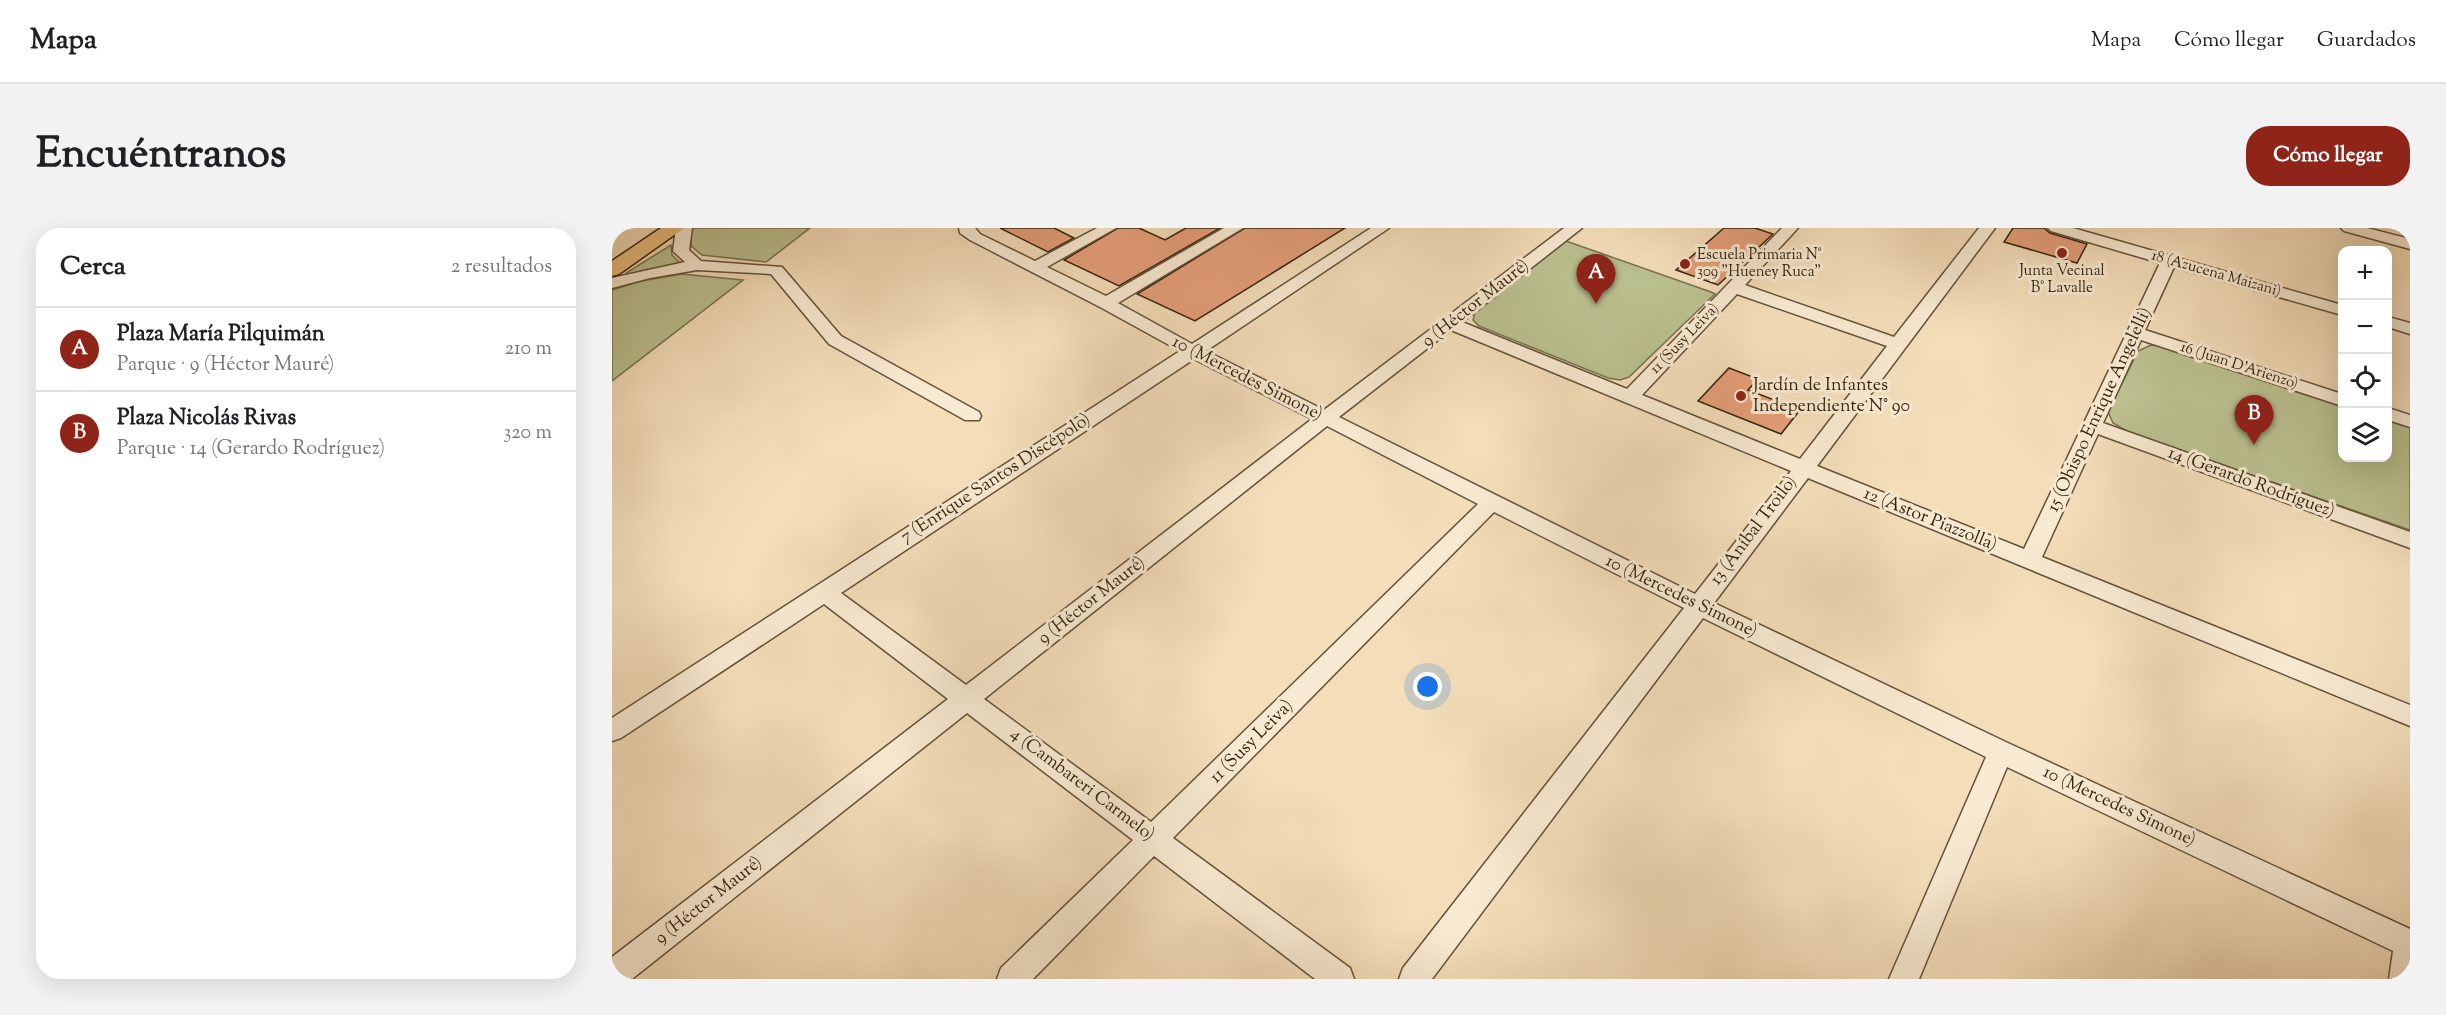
<!DOCTYPE html>
<html lang="es">
<head>
<meta charset="utf-8">
<style>
  :root { --surface:#fff; --page:#f2f2f2; --text:#202124; --muted:#757577; --line:#e0e0e0; --accent:#8f2418 }
  body { margin:0; font-family:"Sorts Mill Goudy",serif; background:var(--page); color:var(--text) }
  .controls { position:absolute; right:18px; top:18px; display:grid; overflow:hidden; border-radius:12px; box-shadow:0 6px 24px #0002 }
  .controls button { width:54px; height:54px; display:grid; place-items:center; padding:0; border:0; border-bottom:2px solid var(--line); background:var(--surface); color:var(--text); font:30px sans-serif }
  .you { position:absolute; left:816px; top:459px; width:21px; height:21px; margin:-15px; border:4px solid #fff; border-radius:50%; background:#1a73e8; box-shadow:0 0 0 9px #1a73e833 }
  .badge { display:grid; place-items:center; width:39px; height:39px; border-radius:50%; background:var(--accent); color:#fff; font-size:20px; font-weight:700 }
  .pin { position:absolute; translate:-50% -50px; filter:drop-shadow(0 2px 3px #0008) }
  .pin::after { content:''; position:absolute; top:32px; width:21px; height:18px; background:inherit; clip-path:polygon(0 0,100% 0,50% 100%) }
  .list { margin:0; padding:0; list-style:none }
  h2 { display:flex; justify-content:space-between; align-items:center; height:78px; margin:0; padding:0 24px; font-size:26px }
  h2 small { font-size:20px; font-weight:400; color:var(--muted) }
  .list li { display:grid; grid-template-columns:39px 1fr auto; gap:18px; align-items:center; box-sizing:border-box; height:84px; padding:0 24px; border-top:2px solid var(--line) }
  .list b { display:block; font-size:22px; white-space:nowrap }
  .list p { margin:0; font-size:20px; white-space:nowrap; color:var(--muted) }
  .list em { font-size:20px; font-style:normal; color:var(--muted) }
  .icon { flex:none; width:33px; height:33px; fill:none; stroke:currentColor; stroke-width:2; stroke-linecap:round; stroke-linejoin:round }
  .map { position:relative; flex:none; width:1798px; height:751px; overflow:hidden; border-radius:24px }
  header { display:flex; align-items:center; gap:36px; box-sizing:border-box; height:84px; padding:0 30px; background:var(--surface); border-bottom:2px solid var(--line) }
  header strong { font-size:28px }
  nav { display:flex; gap:33px; margin-inline-start:auto; font-size:21px }
  .intro { display:flex; align-items:center; justify-content:space-between; box-sizing:border-box; height:144px; padding:0 36px }
  h1 { margin:0; font-size:42px }
  .button { padding:15px 27px; border-radius:24px; background:var(--accent); color:#fff; font-size:21px; font-weight:700 }
  main { display:flex; gap:36px; padding:0 36px }
  aside { flex:1; background:var(--surface); border-radius:24px; box-shadow:0 6px 24px #0002 }
  .map>svg:first-child { display:block }
</style>
</head>
<body>
<header>
<strong>Mapa</strong>
<nav><a>Mapa</a><a>Cómo llegar</a><a>Guardados</a></nav>
</header>
<div class="intro"><h1>Encuéntranos</h1><a class="button">Cómo llegar</a></div>
<main>
<aside>
<h2>Cerca<small>2 resultados</small></h2>
<ul class="list">
<li><span class="badge">A</span><div><b>Plaza María Pilquimán</b><p>Parque · 9 (Héctor Mauré)</p></div><em>210 m</em></li>
<li><span class="badge">B</span><div><b>Plaza Nicolás Rivas</b><p>Parque · 14 (Gerardo Rodríguez)</p></div><em>320 m</em></li>
</ul>
</aside>
<div class="map">
<svg width="1798" height="751" viewBox="0 0 1798 751">
  <rect width="100%" height="100%" fill="#f4deba"/>
  <filter id="stains"><feTurbulence type="fractalNoise" baseFrequency=".00333" numOctaves="4"/><feColorMatrix values="0 0 0 0 .2 0 0 0 0 .09 0 0 0 0 .02 0 0 0 .5 -.17"/></filter>
  <radialGradient id="worn" r=".72"><stop offset=".6" stop-color="#630" stop-opacity="0"/><stop offset="1" stop-color="#630" stop-opacity=".3"/></radialGradient>
  <!-- green -->
  <g fill="#bbc190" stroke="#787250" stroke-width="1.5">
    <polygon points="81,0 198,0 154,34 90,27 79,18 79,3"/>
    <polygon points="954,13 1099,64 1103,66 1017,149 1008,152 996,150 867,98 861,92 863,85"/>
    <polygon points="59,17 60,27 67,34 64,36 15,48 14,45"/>
    <polygon points="70,46 131,52 0,153 0,62 29,53"/>
    <polygon points="1539,117 1559,119 1730,177 1730,230 1776,230 1776,192 1798,199 1798,302 1518,205 1501,195 1496,184 1526,123"/>
  </g>
  <!-- building -->
  <g fill="#e59f79" stroke="#34240f" stroke-width="1.5">
    <polygon points="388,0 442,0 462,10 436,24"/>
    <polygon points="506,0 527,0 553,12 574,0 608,0 507,58 452,32"/>
    <polygon points="633,0 733,0 583,93 525,66"/>
    <polygon points="1112,0 1143,0 1161,6 1106,57 1064,42"/>
    <polygon points="1401,0 1432,0 1438,5 1475,16 1465,35 1392,14"/>
    <polygon points="1117,140 1146,151 1136,162 1188,182 1169,206 1086,173"/>
  </g>
  <g fill="none" stroke-linecap="round" stroke-linejoin="round">
    <defs>
      <g id="minor">
        <polygon points="64,0 80,0 77,22 89,33 170,39 229,108 367,184 369,188 367,192 353,192 217,116 159,46 85,42 38,50 0,60 0,50 73,34 61,23"/>
        <path d="M 347,0 L 363,0 L 368,6 L 423,33 L 485,0 L 504,0 L 435,39 L 494,68 L 612,0 L 631,0 L 506,75 L 580,116 L 759,0 L 777,0 L 594,123 L 712,182 L 952,0 L 970,0 L 850,94 L 1015,161 L 1170,0 L 1186,0 L 1133,57 L 1282,109 L 1367,0 L 1383,0 L 1205,238 L 1412,321 L 1548,35 L 1439,3 L 1436,0 L 1461,0 L 1730,77 L 1730,87 L 1562,39 L 1533,102 L 1730,166 L 1730,178 L 1529,112 L 1491,195 L 1798,304 L 1798,320 L 1486,206 L 1430,329 L 1798,477 L 1798,498 L 1196,250 L 1102,375 L 1398,516 L 1798,701 L 1798,751 L 1777,751 L 1781,723 L 1395,539 L 1307,751 L 1277,751 L 1374,529 L 1091,390 L 820,751 L 787,751 L 791,740 L 1072,380 L 882,284 L 561,610 L 738,740 L 742,751 L 703,751 L 542,628 L 421,751 L 385,751 L 389,740 L 521,612 L 355,485 L 20,751 L 0,751 L 0,729 L 336,471 L 212,376 L 9,510 L 0,513 L 0,490 L 568,123 L 488,79 L 358,12 L 348,5 ZM 1125,66 L 1275,118 L 1188,231 L 1030,167 ZM 839,102 L 1179,243 L 1083,366 L 727,189 ZM 582,131 L 700,191 L 354,457 L 229,365 ZM 715,198 L 866,276 L 539,594 L 372,471 Z"/>
        <polygon points="1729,0 1755,0 1798,11 1798,21 1732,3"/>
        <polygon points="1776,89 1798,95 1798,106 1776,99"/>
        <polygon points="1776,180 1798,187 1798,199 1776,192"/>
      </g>
      <polygon id="major" points="49,0 72,0 7,46 0,48 0,33"/>
    </defs>
    <!-- minor casing -->
    <use href="#minor" stroke="#64523a" stroke-width="3"/>
    <!-- major casing -->
    <use href="#major" stroke="#34240f" stroke-width="3"/>
    <!-- minor -->
    <use href="#minor" fill="#f8ead2" fill-rule="evenodd"/>
    <!-- major -->
    <use href="#major" fill="#eabf7d" fill-rule="evenodd"/>
  </g>
  <!-- markers -->
  <g fill="#8f2418" stroke="#f8ead2" stroke-width="2">
    <circle cx="1450" cy="25" r="6"/>
    <circle cx="1073" cy="36" r="6"/>
    <circle cx="1129" cy="168" r="6"/>
  </g>
  <g text-anchor="middle" dominant-baseline="central" stroke-width="6" stroke-linejoin="round" paint-order="stroke">
    <!-- far-poi labels -->
    <g font-size="15" fill="#34240f" stroke="#f8ead2" text-anchor="start">
      <text x="1085" y="27">Escuela Primaria N°<tspan x="1085" dy="17">309 "Hueney Ruca"</tspan></text>
      <text x="1450" y="43" text-anchor="middle">Junta Vecinal<tspan x="1450" dy="17">B° Lavalle</tspan></text>
    </g>
    <!-- far-street labels -->
    <g font-size="15" fill="#34240f" stroke="#f8ead2">
      <text transform="translate(1604 46) rotate(16)">18 (Azucena Maizani)</text>
      <text transform="translate(1073 111) rotate(-46)">11 (Susy Leiva)</text>
      <text transform="translate(1627 138) rotate(18)">16 (Juan D'Arienzo)</text>
    </g>
    <!-- street labels -->
    <g font-size="18" fill="#34240f" stroke="#f8ead2">
      <text transform="translate(864 76) rotate(-38)">9 (Héctor Mauré)</text>
      <text transform="translate(635 151) rotate(27)">10 (Mercedes Simone)</text>
      <text transform="translate(1488 182) rotate(-65)">15 (Obispo Enrique Angelelli)</text>
      <text transform="translate(384 251) rotate(-33)">7 (Enrique Santos Discépolo)</text>
      <text transform="translate(1639 255) rotate(20)">14 (Gerardo Rodríguez)</text>
      <text transform="translate(1318 292) rotate(22)">12 (Astor Piazzolla)</text>
      <text transform="translate(1142 303) rotate(-53)">13 (Aníbal Troilo)</text>
      <text transform="translate(1069 369) rotate(26)">10 (Mercedes Simone)</text>
      <text transform="translate(480 373) rotate(-38)">9 (Héctor Mauré)</text>
      <text transform="translate(640 514) rotate(-45)">11 (Susy Leiva)</text>
      <text transform="translate(470 557) rotate(37)">4 (Cambareri Carmelo)</text>
      <text transform="translate(1507 579) rotate(25)">10 (Mercedes Simone)</text>
      <text transform="translate(97 673) rotate(-38)">9 (Héctor Mauré)</text>
    </g>
    <!-- poi labels -->
    <g font-size="18" fill="#34240f" stroke="#f8ead2" text-anchor="start">
      <text x="1141" y="158">Jardín de Infantes<tspan x="1141" dy="21">Independiente N° 90</tspan></text>
    </g>
  </g>
  <rect width="100%" height="100%" filter="url(#stains)"/>
  <rect width="100%" height="100%" fill="url(#worn)"/>
</svg>
<div class="controls">
<button>+</button>
<button>−</button>
<button><svg class="icon" aria-label="locate" viewBox="0 0 24 24"><circle cx="12" cy="12" r="6"/><path d="M12 2v4M12 18v4M2 12h4M18 12h4"/></svg></button>
<button><svg class="icon" aria-label="layers" viewBox="0 0 24 24"><path d="M12 4l9 5-9 5-9-5zM3 14l9 5 9-5"/></svg></button>
</div>
<div class="you"></div>
<div class="pin badge" style="left:984px;top:76px">A</div>
<div class="pin badge" style="left:1642px;top:217px">B</div>
</div>
</main>
</body>
</html>
